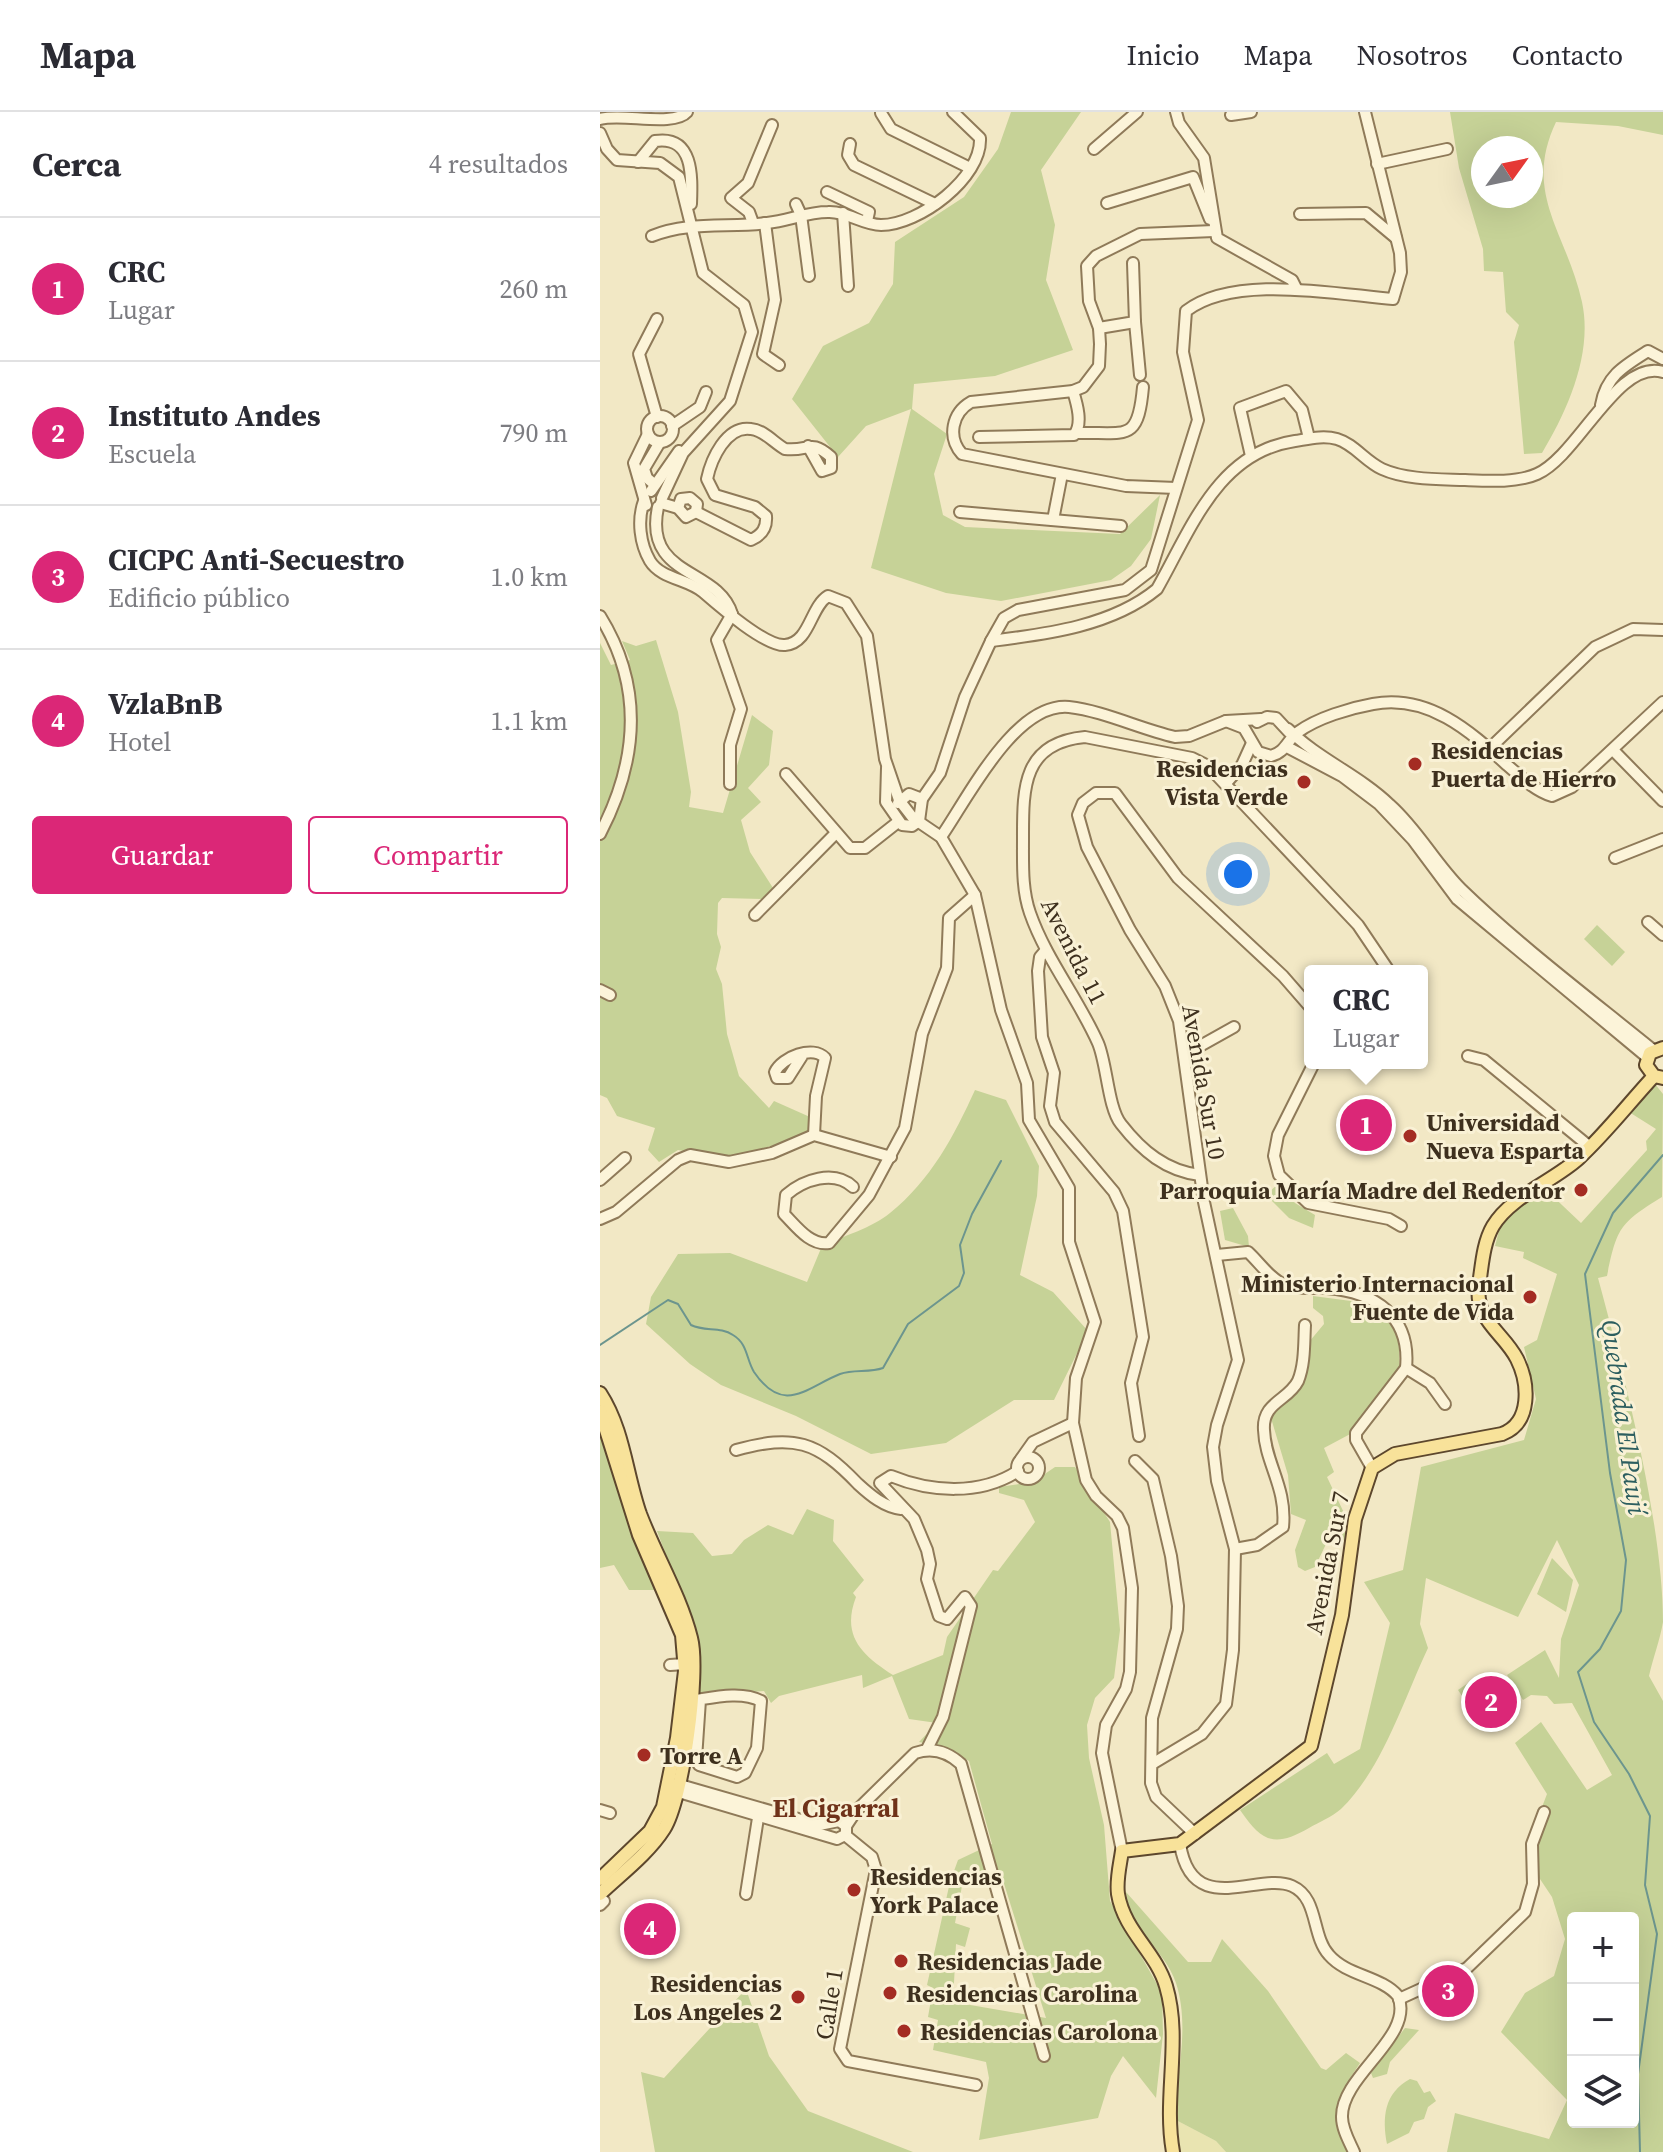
<!DOCTYPE html>
<html lang="es">
<head>
<meta charset="utf-8">
<style>
  :root { --surface:#fff; --page:#f7f7f7; --text:#2b2b33; --muted:#7c7c81; --line:#e1e1e2; --accent:#db2777 }
  body { margin:0; font-family:"Source Serif 4",serif; background:var(--page); color:var(--text) }
  .controls { position:absolute; right:24px; bottom:24px; display:grid; overflow:hidden; border-radius:8px; box-shadow:0 8px 32px #0002 }
  .controls button { width:72px; height:72px; display:grid; place-items:center; padding:0; border:0; border-bottom:2px solid var(--line); background:var(--surface); color:var(--text); font:40px sans-serif }
  .compass { position:absolute; left:871px; top:24px; width:72px; height:72px; border-radius:50%; background:var(--surface); box-shadow:0 8px 32px #0002; rotate:57deg }
  .you { position:absolute; left:638px; top:762px; width:28px; height:28px; margin:-20px; border:6px solid #fff; border-radius:50%; background:#1a73e8; box-shadow:0 0 0 12px #1a73e833 }
  .badge { display:grid; place-items:center; width:52px; height:52px; border-radius:50%; background:var(--accent); color:#fff; font-size:26px; font-weight:700 }
  .pin { position:absolute; translate:-50% -50%; border:4px solid #fff; box-shadow:0 2px 8px #0006 }
  .popup { position:absolute; left:704px; top:853px; width:124px; height:104px; box-sizing:border-box; display:grid; place-content:center; border-radius:8px; background:var(--surface); filter:drop-shadow(0 2px 6px #0005); font-size:26px; white-space:nowrap; color:var(--muted) }
  .popup b { font-size:30px; color:var(--text) }
  .popup::after { content:''; position:absolute; left:50%; top:100%; margin-left:-16px; border:16px solid transparent; border-top-color:var(--surface) }
  .list { margin:0; padding:0; list-style:none }
  h2 { display:flex; justify-content:space-between; align-items:center; height:104px; margin:0; padding:0 32px; font-size:34px }
  h2 small { font-size:26px; font-weight:400; color:var(--muted) }
  .list li { display:grid; grid-template-columns:52px 1fr auto; gap:24px; align-items:center; box-sizing:border-box; height:144px; padding:0 32px; border-top:2px solid var(--line) }
  .list b { display:block; font-size:30px; white-space:nowrap }
  .list p { margin:0; font-size:26px; white-space:nowrap; color:var(--muted) }
  .list em { font-size:26px; font-style:normal; color:var(--muted) }
  .actions { display:flex; gap:16px; padding:24px 32px }
  .actions a { flex:1; padding:18px 0; border:2px solid var(--accent); border-radius:8px; text-align:center; font-size:28px; color:var(--accent) }
  .actions .main { background:var(--accent); color:#fff }
  .icon { flex:none; width:44px; height:44px; fill:none; stroke:currentColor; stroke-width:2; stroke-linecap:round; stroke-linejoin:round }
  .map { position:relative; flex:none; width:1063px; height:2040px; overflow:hidden }
  header { display:flex; align-items:center; gap:48px; box-sizing:border-box; height:112px; padding:0 40px; background:var(--surface); border-bottom:2px solid var(--line) }
  header strong { font-size:38px }
  nav { display:flex; gap:44px; margin-inline-start:auto; font-size:28px }
  main { display:flex }
  aside { flex:1; background:var(--surface) }
  .map>svg:first-child { display:block }
</style>
</head>
<body>
<header>
<strong>Mapa</strong>
<nav><a>Inicio</a><a>Mapa</a><a>Nosotros</a><a>Contacto</a></nav>
</header>
<main>
<aside>
<h2>Cerca<small>4 resultados</small></h2>
<ul class="list">
<li><span class="badge">1</span><div><b>CRC</b><p>Lugar</p></div><em>260 m</em></li>
<li><span class="badge">2</span><div><b>Instituto Andes</b><p>Escuela</p></div><em>790 m</em></li>
<li><span class="badge">3</span><div><b>CICPC Anti-Secuestro</b><p>Edificio público</p></div><em>1.0 km</em></li>
<li><span class="badge">4</span><div><b>VzlaBnB</b><p>Hotel</p></div><em>1.1 km</em></li>
</ul>
<div class="actions"><a class="main">Guardar</a><a>Compartir</a></div>
</aside>
<div class="map">
<svg width="1063" height="2040" viewBox="0 0 1063 2040">
  <rect width="100%" height="100%" fill="#f2e8c5"/>
  <!-- farmland -->
  <polygon fill="#e9e4b1" points="574,2007 616,2029 626,2040 578,2040"/>
  <!-- green -->
  <g fill="#c6d297" fill-rule="evenodd">
    <polygon points="411,0 481,0 441,58 455,113 446,168 473,238 395,264 314,272 312,297 347,322 334,362 343,403 365,415 520,422 560,383 551,427 531,454 511,468 401,489 346,481 271,456 311,297 266,314 238,345 192,287 223,234 269,211 293,172 295,130 364,85 398,37"/>
    <path d="M 850,0 L 1063,0 L 1063,23 L 1018,14 L 956,10 C 922,82 967,121 982,190 C 993,241 968,298 942,341 L 924,342 L 914,230 L 919,213 L 906,200 L 903,160 L 884,159 L 883,137 L 859,56 ZM 931,36 L 931,84 L 883,84 L 883,36 Z"/>
    <polygon points="56,528 78,600 91,680 89,695 123,701 152,603 173,619 169,653 148,676 161,690 141,708 150,740 173,776 162,787 122,786 118,791 117,822 121,835 116,857 122,872 127,922 139,964 169,996 174,989 210,1005 208,1019 188,1029 128,1047 78,1038 59,1050 48,1038 55,1016 17,1004 7,986 0,983 0,531 11,553 30,548 22,529 36,534"/>
    <polygon points="997,813 1025,840 1012,854 984,827"/>
    <path d="M 1055,972 L 1063,982 L 1062,1085 C 1020,1111 1017,1115 1007,1164 L 998,1166 C 1024,1262 1063,1412 1063,1510 C 1060,1528 1053,1546 1049,1564 L 1063,1589 L 1063,2040 L 847,2040 L 855,2001 L 949,2027 L 967,1988 L 901,1920 L 925,1881 L 954,1864 L 965,1827 L 952,1785 L 936,1761 L 929,1729 L 947,1682 L 915,1631 L 941,1610 L 987,1678 L 1012,1663 L 972,1591 L 954,1592 L 947,1584 L 931,1583 L 923,1588 L 907,1563 L 945,1538 L 959,1566 L 961,1527 L 979,1473 L 957,1428 L 918,1505 L 826,1466 L 820,1512 L 828,1536 C 803,1589 783,1656 741,1697 C 732,1705 719,1710 709,1716 C 674,1736 662,1730 640,1698 L 727,1641 L 734,1652 L 760,1637 L 790,1511 L 764,1470 L 803,1458 L 821,1355 L 924,1328 L 936,1287 L 924,1235 L 937,1228 L 957,1162 L 923,1146 L 924,1140 L 895,1134 L 902,1107 L 943,1075 L 981,1111 L 1047,1038 L 1046,1029 L 1056,1017 L 1029,1000 ZM 973,1806 L 1033,1806 L 1033,2010 L 973,2010 Z"/>
    <path d="M 375,978 L 406,988 L 439,1054 L 437,1084 L 420,1163 L 453,1180 L 488,1219 L 454,1288 L 414,1288 L 346,1331 L 271,1342 L 196,1304 L 121,1273 L 90,1252 L 46,1212 L 51,1185 L 78,1142 L 130,1141 L 207,1170 L 222,1134 C 243,1124 272,1116 290,1101 C 331,1068 354,1024 375,978 Z"/>
    <polygon points="678,1072 695,1091 715,1103 713,1116 689,1106 666,1083"/>
    <polygon points="633,1096 648,1124 649,1135 625,1128 620,1099"/>
    <path d="M 713,1184 L 774,1192 L 798,1218 L 800,1259 L 754,1320 L 724,1336 L 734,1360 L 727,1365 L 745,1403 L 745,1428 L 726,1432 L 715,1455 L 705,1459 L 698,1455 L 695,1438 L 706,1408 L 691,1402 L 688,1363 L 671,1306 C 691,1268 711,1290 709,1230 L 724,1212 L 723,1204 L 713,1196 Z"/>
    <polygon points="0,1316 22,1393 56,1478 29,1478 14,1453 0,1456"/>
    <path d="M 455,1355 L 475,1355 L 510,1410 L 520,1518 L 514,1566 L 495,1586 L 487,1613 L 489,1646 L 504,1713 L 510,1789 L 562,1881 L 563,1922 L 556,1986 L 523,1944 L 511,1964 L 498,2006 L 379,2028 L 389,1966 L 386,1950 L 333,1938 L 338,1908 L 328,1905 L 333,1876 L 327,1873 L 350,1770 L 358,1748 L 392,1732 L 369,1649 L 344,1635 L 319,1630 L 337,1611 L 309,1607 L 292,1564 L 263,1576 L 262,1563 L 179,1584 L 171,1591 L 164,1579 L 95,1584 L 98,1528 L 57,1419 L 93,1421 L 112,1444 L 132,1442 L 144,1428 L 168,1413 L 193,1423 L 207,1397 L 234,1408 L 233,1429 L 264,1468 L 253,1481 L 256,1485 C 241,1524 262,1543 293,1563 L 343,1543 L 347,1525 L 393,1458 L 398,1459 L 435,1410 L 424,1388 L 399,1381 L 399,1375 L 433,1370 ZM 365,1758 L 401,1762 L 446,1906 L 353,1890 L 356,1832 L 365,1835 L 370,1816 L 355,1811 Z"/>
    <polygon points="952,1446 973,1468 966,1500 937,1482"/>
    <polygon points="881,1562 907,1602 884,1617 858,1578"/>
    <path d="M 526,1780 L 588,1850 L 611,1850 L 622,1827 L 668,1879 L 721,1956 L 726,1958 L 746,1941 L 760,1951 C 734,1990 732,1997 752,2040 L 626,2040 L 616,2029 L 574,2007 C 577,1962 590,1914 576,1871 C 565,1837 529,1819 526,1780 Z"/>
    <polygon points="146,1877 169,1944 208,1999 313,2040 55,2040 41,1960 64,1966"/>
    <polygon points="805,1916 819,1918 790,1950 787,1962 773,1966 771,1961"/>
    <path d="M 810,1967 L 817,1969 L 824,1981 L 830,1979 L 836,1989 L 828,1995 L 824,2007 L 814,2010 L 809,2021 L 787,2032 C 782,2006 784,1981 810,1967 Z"/>
  </g>
  <g fill="none" stroke-linecap="round" stroke-linejoin="round">
    <!-- stream -->
    <g stroke="#6c958e" stroke-width="2">
      <path d="M 0,1233 L 68,1188 L 78,1192 L 91,1213 C 105,1220 120,1214 133,1223 C 148,1232 146,1247 154,1260 C 184,1304 207,1275 240,1262 C 254,1257 269,1261 283,1256 L 308,1212 L 359,1174 L 364,1161 L 360,1133 L 372,1102 L 401,1049"/>
      <polyline points="1040,2040 1038,1962 1057,1822 1045,1773 1050,1704 1029,1662 994,1610 978,1560 1000,1537 1021,1499 1026,1448 1010,1361 985,1162 1013,1101 1063,1043"/>
    </g>
    <defs>
      <g id="minor">
        <polyline points="576,0 579,11 604,46 617,126 692,168 697,178"/>
        <polyline points="281,1 291,17 370,56"/>
        <polyline points="631,3 651,0"/>
        <path d="M 0,7 C 22,1 74,15 87,0"/>
        <polyline points="0,21 7,37 17,48 60,51 79,65 103,161 144,193 152,220 130,289 83,341 62,386"/>
        <polyline points="250,32 248,43 254,53 335,92"/>
        <polyline points="494,37 537,0"/>
        <path d="M 38,50 L 55,29 C 94,23 92,65 91,92"/>
        <polyline points="777,52 847,37"/>
        <polyline points="227,80 269,100 267,109"/>
        <polyline points="507,91 593,65 610,107"/>
        <polyline points="196,92 201,103 209,164"/>
        <polyline points="243,101 248,174"/>
        <polyline points="700,102 766,101 796,126"/>
        <polyline points="153,111 149,100 131,86 148,71 172,13"/>
        <polyline points="165,111 175,188 163,242 179,253"/>
        <path d="M 52,124 C 88,109 129,116 167,111 C 188,109 207,100 228,100 C 247,99 263,113 281,113 C 319,113 382,66 380,26 L 353,0"/>
        <polyline points="535,210 540,263"/>
        <polyline points="499,216 535,210 533,151"/>
        <path d="M 1001,293 C 1006,264 1024,254 1048,239 L 1063,247"/>
        <circle cx="60" cy="317" r="13"/>
        <polyline points="57,305 39,242 57,207"/>
        <polyline points="72,314 100,295 106,280"/>
        <path d="M 477,321 C 527,320 538,331 543,275"/>
        <path d="M 379,325 L 474,323 C 483,312 477,292 473,279"/>
        <polyline points="651,344 640,296 686,279 702,298 709,326"/>
        <polyline points="54,372 47,366 44,357 60,330"/>
        <path d="M 576,376 L 526,374 L 362,342 C 347,325 352,301 371,290 L 473,279 L 483,275 L 499,254 L 500,232 L 499,216 L 489,189 L 487,154 L 496,144 L 540,122 L 614,119"/>
        <polyline points="51,379 79,339"/>
        <path d="M 44,389 C 37,408 40,432 50,449 C 61,467 88,467 103,480 C 118,493 166,535 185,533 C 210,531 210,495 228,484 L 246,491 L 267,524 L 285,647 L 299,688 L 313,706 L 341,725 L 375,783 L 401,898 L 427,971 L 429,1008 L 469,1076 L 469,1130 L 495,1210 L 476,1266 L 473,1311 L 486,1368 L 496,1384 L 517,1404 L 523,1416 L 532,1476 L 530,1560 L 526,1577 L 506,1613 L 502,1641 L 522,1739"/>
        <polyline points="61,391 78,396 86,405 96,400"/>
        <polyline points="46,393 34,351 48,322"/>
        <path d="M 58,395 C 43,466 118,455 132,502"/>
        <polyline points="78,396 81,387 90,386 97,392 96,400"/>
        <path d="M 96,400 L 151,428 C 162,423 167,416 166,404 L 155,395 L 115,383 L 107,367 C 111,348 126,313 151,317 C 164,318 174,331 185,337 C 209,340 210,326 231,345 L 231,356 L 222,359 L 208,334"/>
        <polyline points="360,400 521,414"/>
        <polyline points="453,408 462,362"/>
        <path d="M 0,504 C 44,575 38,649 0,722"/>
        <path d="M 391,529 C 447,522 512,514 557,477 C 591,417 618,340 695,329 C 708,327 723,323 737,327 C 754,332 765,349 782,357 C 806,368 839,367 865,368 C 887,369 917,371 937,362 C 978,344 1018,246 1063,260"/>
        <path d="M 626,609 L 644,616 L 658,640 L 671,644 C 686,640 687,628 698,620 C 717,606 750,596 773,592 C 828,582 869,618 907,653 C 920,664 935,679 952,684 L 972,675 L 1063,590"/>
        <polyline points="657,610 667,605 676,606 689,620"/>
        <path d="M 688,617 C 718,647 759,663 790,693 C 818,718 835,751 861,777 C 920,834 989,886 1053,938"/>
        <polyline points="687,635 742,664 779,692 813,728 857,787 1047,945"/>
        <polyline points="889,637 995,535 1033,517 1063,518"/>
        <polyline points="1013,638 1063,689"/>
        <polyline points="287,656 286,690 302,713 312,714 319,709"/>
        <polyline points="186,662 250,736 265,736 298,710"/>
        <polyline points="627,670 642,653 652,631"/>
        <polyline points="130,672 130,633 141,597 117,528 132,502"/>
        <polyline points="298,691 309,682 322,687"/>
        <path d="M 319,709 L 322,687 L 340,661 L 365,585 L 391,529 L 404,506 L 418,498 L 525,478 L 551,458 L 598,308 L 583,240 L 586,199 C 634,162 734,182 793,187 L 801,160 L 800,141 L 765,0"/>
        <path d="M 341,725 C 368,686 415,590 469,595 C 504,599 540,617 575,625 L 589,624 L 626,609 L 661,607"/>
        <polyline points="1015,746 1063,727"/>
        <polyline points="155,803 235,722"/>
        <polyline points="1048,810 1063,823"/>
        <polyline points="446,838 440,845 438,859 442,925 454,961 450,994 455,1010 514,1080 523,1099 543,1225 531,1271 539,1324"/>
        <polyline points="0,878 10,883"/>
        <polyline points="584,943 634,915"/>
        <path d="M 202,944 L 188,966 L 177,966 L 175,960 C 182,945 213,933 225,946 L 216,984 L 214,1023"/>
        <polyline points="868,944 884,948 990,1035"/>
        <polyline points="714,951 678,1023 674,1044 679,1063 708,1091 789,1107 801,1114"/>
        <path d="M 600,1063 C 566,1059 542,1039 521,1012 C 508,996 507,952 498,931 C 478,886 446,847 430,801 C 422,778 423,754 423,729 C 423,678 421,631 485,625 L 592,646 L 608,654 L 758,813 L 789,859"/>
        <polyline points="0,1068 25,1046"/>
        <path d="M 253,1075 C 234,1057 203,1068 186,1083 L 184,1102 C 196,1114 210,1134 229,1131 L 269,1083 L 305,1016 L 322,922 L 347,856 L 349,806 L 375,783"/>
        <polyline points="0,1107 16,1100 78,1048 90,1043 129,1050 172,1041 214,1023 291,1045"/>
        <path d="M 617,1143 L 648,1140 C 659,1150 671,1168 685,1173 C 698,1178 714,1175 727,1176 C 775,1180 811,1204 806,1256 L 756,1321 L 756,1328 L 772,1356"/>
        <polyline points="806,1256 830,1271 845,1292"/>
        <path d="M 136,1338 C 194,1322 217,1329 258,1372 C 270,1383 284,1395 301,1397"/>
        <circle cx="428" cy="1356" r="11"/>
        <polyline points="421,1347 433,1330 473,1311"/>
        <polyline points="535,1349 553,1367 571,1444 578,1494 577,1517 552,1606 551,1671 556,1685 595,1722"/>
        <path d="M 635,1437 L 657,1433 L 683,1415 C 687,1375 665,1351 664,1318 C 662,1290 688,1289 698,1269 C 705,1252 704,1231 705,1213"/>
        <polyline points="70,1553 85,1552"/>
        <path d="M 90,1589 C 111,1586 141,1578 161,1589 L 157,1636 L 145,1661 L 137,1665 L 99,1653 L 96,1647 L 100,1588"/>
        <path d="M 327,1637 L 343,1605 L 371,1494 L 365,1485 L 347,1507 L 339,1504 L 327,1467 L 330,1452 L 327,1438 L 314,1407 L 280,1371 L 291,1364 C 330,1380 380,1384 418,1359"/>
        <polyline points="552,1652 602,1622 626,1592 633,1538 635,1437 617,1369 613,1335 617,1313 638,1248 604,1090 579,909 565,874 530,818 487,735 478,703 483,691 496,681 515,681 578,766 683,864 710,895"/>
        <polyline points="72,1674 80,1673 219,1713 239,1709 246,1714 246,1721"/>
        <polyline points="72,1678 237,1727 245,1723"/>
        <polyline points="0,1698 10,1701"/>
        <path d="M 246,1714 L 256,1699 L 315,1641 C 332,1635 348,1640 361,1652 L 444,1944"/>
        <polyline points="245,1723 272,1745 276,1758 240,1937 248,1949 376,1973"/>
        <path d="M 580,1732 C 592,1808 659,1759 692,1774 C 719,1786 711,1823 729,1843 C 747,1864 781,1864 798,1884 C 815,1925 741,1963 742,2005 C 742,2017 749,2029 754,2040"/>
        <polyline points="146,1782 158,1706"/>
        <polyline points="0,1793 4,1789"/>
        <polyline points="799,1887 867,1856 925,1800 933,1772 932,1732 944,1700"/>
      </g>
      <g id="major">
        <polyline points="1063,936 1050,941 1046,953 1054,964 1063,966"/>
        <path d="M 0,1281 C 24,1318 26,1362 40,1402 C 56,1444 80,1483 91,1526 C 100,1560 83,1687 64,1717 C 48,1742 21,1762 0,1782"/>
        <polyline points="0,1299 39,1423 82,1523 85,1559 77,1626 63,1695 50,1719 0,1767"/>
        <path d="M 573,2040 C 563,1985 582,1928 566,1874 C 556,1840 524,1819 518,1782 C 516,1768 520,1753 522,1739 L 580,1732 L 711,1634 L 742,1503 L 755,1407 L 772,1356 L 795,1342 L 902,1322 C 932,1311 929,1271 917,1247 C 904,1221 874,1208 879,1173 C 882,1154 883,1131 893,1114 C 911,1084 954,1069 979,1046 C 1006,1021 1029,991 1054,964"/>
      </g>
    </defs>
    <!-- minor casing -->
    <use href="#minor" stroke="#8f7a59" stroke-width="14"/>
    <!-- major casing -->
    <use href="#major" stroke="#5d472d" stroke-width="16"/>
    <!-- minor -->
    <use href="#minor" stroke="#fcf4d9" stroke-width="10"/>
    <!-- major -->
    <use href="#major" stroke="#f8e29a" stroke-width="12"/>
  </g>
  <!-- markers -->
  <g fill="#a42c23" stroke="#f9f1d5" stroke-width="3">
    <circle cx="815" cy="652" r="8"/>
    <circle cx="704" cy="670" r="8"/>
    <circle cx="810" cy="1024" r="8"/>
    <circle cx="981" cy="1078" r="8"/>
    <circle cx="930" cy="1185" r="8"/>
    <circle cx="44" cy="1643" r="8"/>
    <circle cx="254" cy="1778" r="8"/>
    <circle cx="301" cy="1849" r="8"/>
    <circle cx="290" cy="1881" r="8"/>
    <circle cx="198" cy="1885" r="8"/>
    <circle cx="304" cy="1919" r="8"/>
  </g>
  <g text-anchor="middle" dominant-baseline="central" stroke-width="6" stroke-linejoin="round" paint-order="stroke">
    <!-- poi labels -->
    <g font-size="24" font-weight="bold" fill="#3e301e" stroke="#f9f1d5" text-anchor="start">
      <text x="831" y="638">Residencias<tspan x="831" dy="28">Puerta de Hierro</tspan></text>
      <text x="688" y="656" text-anchor="end">Residencias<tspan x="688" dy="28">Vista Verde</tspan></text>
      <text x="826" y="1010">Universidad<tspan x="826" dy="28">Nueva Esparta</tspan></text>
      <text x="965" y="1078" text-anchor="end">Parroquia María Madre del Redentor</text>
      <text x="914" y="1171" text-anchor="end">Ministerio Internacional<tspan x="914" dy="28">Fuente de Vida</tspan></text>
      <text x="60" y="1643">Torre A</text>
      <text x="270" y="1764">Residencias<tspan x="270" dy="28">York Palace</tspan></text>
      <text x="317" y="1849">Residencias Jade</text>
      <text x="182" y="1871" text-anchor="end">Residencias<tspan x="182" dy="28">Los Angeles 2</tspan></text>
      <text x="306" y="1881">Residencias Carolina</text>
      <text x="320" y="1919">Residencias Carolona</text>
    </g>
    <!-- street labels -->
    <g font-size="24" fill="#3e301e" stroke="#f9f1d5">
      <text transform="translate(474 839) rotate(63)">Avenida 11</text>
      <text transform="translate(604 970) rotate(80)">Avenida Sur 10</text>
      <text transform="translate(727 1451) rotate(-79)">Avenida Sur 7</text>
      <text transform="translate(229 1892) rotate(-81)">Calle 1</text>
    </g>
    <!-- water labels -->
    <g font-size="26" font-style="italic" fill="#2c5e5f" stroke="#f9f1d5">
      <text transform="translate(1024 1305) rotate(82)">Quebrada El Paují</text>
    </g>
    <!-- neighbourhood labels -->
    <g font-size="26" font-weight="bold" fill="#6f3219" stroke="#f9f1d5">
      <text x="236" y="1696">El Cigarral</text>
    </g>
  </g>
</svg>
<div class="controls">
<button>+</button>
<button>−</button>
<button><svg class="icon" aria-label="layers" viewBox="0 0 24 24"><path d="M12 4l9 5-9 5-9-5zM3 14l9 5 9-5"/></svg></button>
</div>
<svg class="compass" viewBox="-18 -18 36 36"><path d="M0-13l5 13h-10z" fill="#e53935"/><path d="M0 13l5-13h-10z" fill="#7c7c81"/></svg>
<div class="you"></div>
<div class="pin badge" style="left:766px;top:1013px">1</div>
<div class="popup"><b>CRC</b>Lugar</div>
<div class="pin badge" style="left:891px;top:1590px">2</div>
<div class="pin badge" style="left:848px;top:1879px">3</div>
<div class="pin badge" style="left:50px;top:1817px">4</div>
</div>
</main>
</body>
</html>
